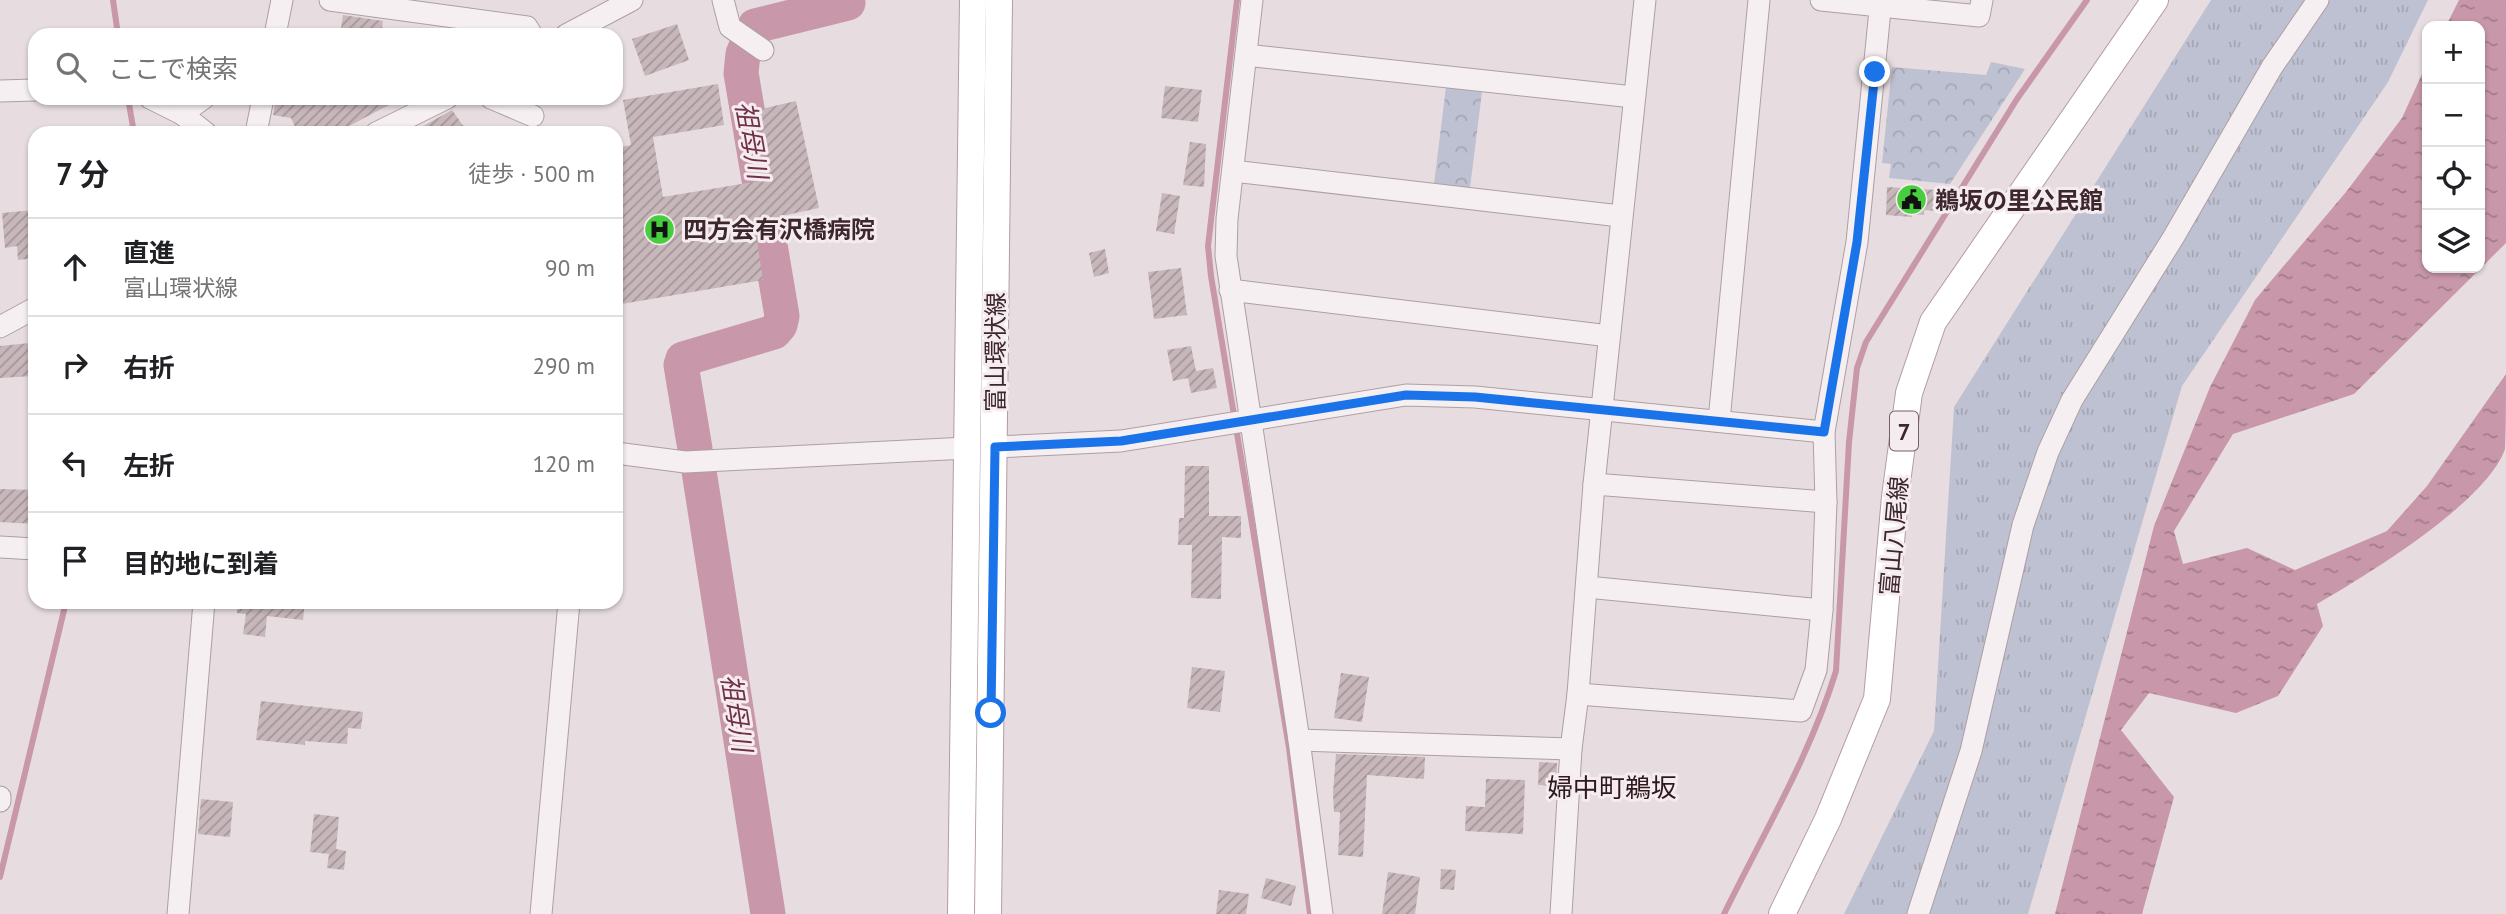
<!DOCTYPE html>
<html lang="ja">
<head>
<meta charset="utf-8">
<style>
  :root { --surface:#fff; --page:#f2f2f2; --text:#202124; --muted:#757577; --line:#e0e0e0 }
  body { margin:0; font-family:"PT Sans","Noto Sans JP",sans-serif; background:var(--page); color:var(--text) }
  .controls { position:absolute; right:21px; top:21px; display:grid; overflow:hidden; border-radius:14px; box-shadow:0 2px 5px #0004 }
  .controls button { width:63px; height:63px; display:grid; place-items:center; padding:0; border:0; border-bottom:2px solid var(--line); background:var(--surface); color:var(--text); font:35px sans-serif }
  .stop { position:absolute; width:21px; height:21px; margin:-16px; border:5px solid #1a73e8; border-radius:50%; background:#fff }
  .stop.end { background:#1a73e8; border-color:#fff; box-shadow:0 2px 7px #0008 }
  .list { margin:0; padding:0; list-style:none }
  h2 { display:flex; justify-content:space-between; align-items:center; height:91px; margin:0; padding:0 28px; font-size:30px }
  h2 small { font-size:23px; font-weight:400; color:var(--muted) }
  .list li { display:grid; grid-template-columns:46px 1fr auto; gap:21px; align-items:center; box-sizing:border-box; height:98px; padding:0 28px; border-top:2px solid var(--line) }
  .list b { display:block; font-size:26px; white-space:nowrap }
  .list p { margin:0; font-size:23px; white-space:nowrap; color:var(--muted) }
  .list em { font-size:23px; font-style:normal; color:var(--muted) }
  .icon { flex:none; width:38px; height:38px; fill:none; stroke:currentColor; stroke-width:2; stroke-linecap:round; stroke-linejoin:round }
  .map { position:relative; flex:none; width:2506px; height:914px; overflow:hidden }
  .search { position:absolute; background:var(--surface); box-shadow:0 2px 5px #0004; left:28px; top:28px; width:595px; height:77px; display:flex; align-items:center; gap:18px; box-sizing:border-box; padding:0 24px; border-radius:21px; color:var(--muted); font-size:26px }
  .panel { position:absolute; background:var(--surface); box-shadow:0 2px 5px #0004; left:28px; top:126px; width:595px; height:483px; border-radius:21px }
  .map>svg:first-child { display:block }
</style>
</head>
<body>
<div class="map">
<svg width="2506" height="914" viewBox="0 0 2506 914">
  <defs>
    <pattern id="grass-tufts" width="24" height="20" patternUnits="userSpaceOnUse" patternTransform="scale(1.75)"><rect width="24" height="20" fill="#bec1d1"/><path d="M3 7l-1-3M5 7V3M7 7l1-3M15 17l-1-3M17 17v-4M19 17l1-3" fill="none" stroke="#a4a6b4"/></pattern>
    <pattern id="park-crowns" width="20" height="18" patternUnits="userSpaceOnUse" patternTransform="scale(1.75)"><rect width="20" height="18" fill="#bec1d1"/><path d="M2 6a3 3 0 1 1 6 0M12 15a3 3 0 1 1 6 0" fill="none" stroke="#a4a6b4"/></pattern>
    <pattern id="water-ripples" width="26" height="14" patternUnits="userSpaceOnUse" patternTransform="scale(1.75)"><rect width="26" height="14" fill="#c897aa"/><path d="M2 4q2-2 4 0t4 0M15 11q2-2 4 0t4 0" fill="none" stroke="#a47b8b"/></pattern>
    <pattern id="building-hatch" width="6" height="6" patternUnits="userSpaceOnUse" patternTransform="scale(1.75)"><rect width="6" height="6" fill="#c7b7bb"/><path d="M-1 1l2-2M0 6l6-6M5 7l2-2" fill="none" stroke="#a39598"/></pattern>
  </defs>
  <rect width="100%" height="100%" fill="#e7dde0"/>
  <!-- grass -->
  <polygon fill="url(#grass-tufts)" points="2211,0 2428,0 2388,82 2182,386 2028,914 1844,914 1934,731 1954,407"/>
  <!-- park -->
  <g fill="url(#park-crowns)">
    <polygon points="1991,62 2025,69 1950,184 1889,178 1891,164 1882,163 1892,67 1986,75"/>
    <polygon points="1446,87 1482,92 1470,188 1434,184"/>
  </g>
  <!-- water -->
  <path fill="url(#water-ripples)" d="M 2459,0 L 2506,0 L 2506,243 L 2354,394 L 2233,434 L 2174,531 L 2183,564 L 2247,548 L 2295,570 L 2387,531 L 2427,486 L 2506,374 C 2506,392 2506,432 2505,449 C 2487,502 2367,575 2317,604 L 2323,626 L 2278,696 L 2236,713 L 2149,693 L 2121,730 L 2174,797 L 2142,914 L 2055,914 L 2154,526 L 2210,387 L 2255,300 L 2346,192 L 2402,118 L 2427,63 L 2427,268 L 2480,268 L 2480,26 L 2446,26 Z"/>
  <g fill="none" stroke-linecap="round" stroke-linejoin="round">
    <!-- stream -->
    <g stroke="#c897aa" stroke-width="6">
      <polyline points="113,0 118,35"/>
      <polyline points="1237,0 1208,246 1211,276 1289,748 1310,914"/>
      <polyline points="128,98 134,133"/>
      <polyline points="0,877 66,602"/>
      <path d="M 1724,914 C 1763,834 1810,756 1836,671 L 1849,442 L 1857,368 L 1866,342 L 2017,99 L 2087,0"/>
    </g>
    <!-- river -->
    <g stroke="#c897aa" stroke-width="35">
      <polyline points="695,449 681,365 683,359 774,332 780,325 782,316 741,73 743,54 755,26 848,3 847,0"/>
      <polyline points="699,471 768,914"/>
    </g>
  </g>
  <!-- building -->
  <g fill="url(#building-hatch)">
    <polygon points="343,15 383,21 381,35 340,35"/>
    <polygon points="677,24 689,60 645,76 632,39"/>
    <polygon points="718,84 724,125 653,137 663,197 772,179 757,110 796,101 819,208 754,222 763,280 616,305 616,148 631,145 623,100"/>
    <polygon points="1165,86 1202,90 1198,122 1161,118"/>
    <polygon points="276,98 323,98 327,106 343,98 402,98 336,133 298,133 291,118 273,115"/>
    <polygon points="452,110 464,127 456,133 411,133"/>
    <polygon points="1190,142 1206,144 1204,187 1183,185"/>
    <polygon points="1887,187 1938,190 1937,211 1924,210 1924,215 1912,214 1912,217 1886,215"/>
    <polygon points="1162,193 1180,196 1174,234 1156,231"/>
    <polygon points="35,210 35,258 18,260 17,246 5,248 2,213"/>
    <polygon points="1105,249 1109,273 1094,277 1089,253"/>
    <polygon points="1181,268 1187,315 1154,319 1148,272"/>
    <polygon points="30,343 33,376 0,378 0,346"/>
    <polygon points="1191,346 1196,371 1213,368 1217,388 1191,393 1188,378 1173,381 1167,350"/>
    <polygon points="1185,466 1209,466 1209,516 1241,516 1241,538 1222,537 1221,599 1191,598 1192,545 1178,545 1179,518 1184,518"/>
    <polygon points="0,489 35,490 35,524 0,522"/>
    <polygon points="237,602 305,602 303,620 267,616 265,637 243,634 246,614 237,613"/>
    <polygon points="1192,667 1225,671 1220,712 1187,708"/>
    <polygon points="1341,673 1369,677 1362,722 1334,718"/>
    <polygon points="261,701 363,712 361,729 348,728 347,744 305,741 305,745 256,740"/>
    <polygon points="1336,754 1425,757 1424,779 1367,775 1363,857 1338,855 1340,812 1334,812 1333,793"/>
    <polygon points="1539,762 1557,763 1556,786 1538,785"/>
    <polygon points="1486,779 1525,780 1523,834 1465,831 1466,806 1485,807"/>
    <polygon points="201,799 233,802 230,837 198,834"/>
    <polygon points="314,814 339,817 336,849 346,851 344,870 327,868 329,854 310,852"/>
    <polygon points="1441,869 1456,870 1454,890 1440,889"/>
    <polygon points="1388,872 1420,877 1415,914 1382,914"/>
    <polygon points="1266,878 1296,886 1291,906 1261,898"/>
    <polygon points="1219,890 1249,894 1246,914 1216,914"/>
  </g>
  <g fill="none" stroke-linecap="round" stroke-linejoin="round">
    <defs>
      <g id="minor">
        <polyline points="330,0 527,27 532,35"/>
        <polyline points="723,0 730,27 763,50"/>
        <polyline points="1252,0 1227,219 1226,256 1299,740 1322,914"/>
        <polyline points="1821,0 1979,16 1982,0"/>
        <polyline points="275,35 282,0"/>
        <polyline points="566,35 632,0"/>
        <polyline points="1246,55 1633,97"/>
        <polyline points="0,91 35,90"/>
        <polyline points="150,98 182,114 206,133"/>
        <polyline points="491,98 533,116"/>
        <polyline points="182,114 204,98"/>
        <polyline points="256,133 263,98"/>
        <polyline points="376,133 447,98"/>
        <polyline points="1233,171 1620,216"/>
        <polyline points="1230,290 1609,336"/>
        <polyline points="0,327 35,308"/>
        <polyline points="1719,421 1759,0"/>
        <polyline points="995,447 1121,441 1406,395 1475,397 1824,432"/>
        <polyline points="616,453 685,462 967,448"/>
        <polyline points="1594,484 1826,502"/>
        <polyline points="0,547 35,549"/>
        <polyline points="1587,587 1822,610"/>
        <polyline points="1578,694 1801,711 1816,670 1822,610 1826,502 1824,432 1857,242 1881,0"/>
        <polyline points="1299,740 1571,749"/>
        <polyline points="0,797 0,801"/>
        <polyline points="178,914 204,602"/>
        <polyline points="541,914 569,602"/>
        <polyline points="1561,914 1571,749 1578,694 1594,484 1645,0"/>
        <polyline points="1918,914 1971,751 2023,525 2048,452 2072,400 2173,238 2272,67 2318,0"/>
      </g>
      <g id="major">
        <polyline points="961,914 973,0"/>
        <polyline points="988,914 999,0"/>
        <polyline points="1782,914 1828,819 1877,699 1895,497 1909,393 1933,322 2155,0"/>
      </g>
    </defs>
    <!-- minor casing -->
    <use href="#minor" stroke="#ad9fa3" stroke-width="23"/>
    <!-- major casing -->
    <use href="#major" stroke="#b39ca3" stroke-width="28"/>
    <!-- minor -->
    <use href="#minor" stroke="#f5eff1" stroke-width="21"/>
    <!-- major -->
    <use href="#major" stroke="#fff" stroke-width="26"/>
  </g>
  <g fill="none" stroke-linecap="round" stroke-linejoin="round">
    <!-- route -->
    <polyline stroke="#1a73e8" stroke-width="9" points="991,713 995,447 1121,441 1406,395 1475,397 1824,432 1857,242 1875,72"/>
  </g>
  <!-- icons -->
  <defs>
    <symbol id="civic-disc" viewBox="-11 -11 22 22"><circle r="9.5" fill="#47ce3f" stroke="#f5ecef"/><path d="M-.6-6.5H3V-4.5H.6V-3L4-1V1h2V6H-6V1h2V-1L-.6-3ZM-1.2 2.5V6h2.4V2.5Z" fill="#111"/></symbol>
    <symbol id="hospital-disc" viewBox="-11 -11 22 22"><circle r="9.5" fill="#47ce3f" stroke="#f5ecef"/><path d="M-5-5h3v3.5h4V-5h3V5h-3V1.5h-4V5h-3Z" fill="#111"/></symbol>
  </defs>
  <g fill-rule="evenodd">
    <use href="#civic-disc" x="1894" y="182" width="35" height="35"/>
    <use href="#hospital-disc" x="642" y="212" width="35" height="35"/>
  </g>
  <g text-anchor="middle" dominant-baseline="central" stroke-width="6" stroke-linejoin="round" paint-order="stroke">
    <!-- shield labels -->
    <rect fill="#f5ecef" stroke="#746167" stroke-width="2" x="1890" y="411.5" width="28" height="39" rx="5"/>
    <g font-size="23" font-weight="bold" fill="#3d262d">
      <text x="1904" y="431">7</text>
    </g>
    <!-- poi labels -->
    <g font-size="24" font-weight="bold" fill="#3d262d" stroke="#f5ecef" text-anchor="start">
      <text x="1935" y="200">鵜坂の里公民館</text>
      <text x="683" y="229">四方会有沢橋病院</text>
    </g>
    <!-- street labels -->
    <g font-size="24" fill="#3d262d" stroke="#f5ecef">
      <text transform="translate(995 352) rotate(-90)">富山環状線</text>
      <text transform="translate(1894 536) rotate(-85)">富山八尾線</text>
    </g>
    <!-- water labels -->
    <g font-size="26" font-style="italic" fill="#713047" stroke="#f5ecef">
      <text transform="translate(752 140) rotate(80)">祖母川</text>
      <text transform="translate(737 713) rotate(81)">祖母川</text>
    </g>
    <!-- neighbourhood labels -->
    <g font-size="26" fill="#2e191e" stroke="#f5ecef">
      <text x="1612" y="787">婦中町鵜坂</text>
    </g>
  </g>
</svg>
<div class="controls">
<button>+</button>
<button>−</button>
<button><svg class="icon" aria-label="locate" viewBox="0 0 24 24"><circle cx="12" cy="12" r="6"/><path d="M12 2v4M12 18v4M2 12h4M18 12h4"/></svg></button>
<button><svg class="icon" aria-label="layers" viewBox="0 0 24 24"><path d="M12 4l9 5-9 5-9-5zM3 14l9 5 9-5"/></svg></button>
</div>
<div class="stop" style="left:991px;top:713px"></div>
<div class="stop end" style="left:1875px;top:72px"></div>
<div class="search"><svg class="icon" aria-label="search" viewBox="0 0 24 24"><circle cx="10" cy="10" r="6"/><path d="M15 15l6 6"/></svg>ここで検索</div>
<section class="panel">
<h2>7 分<small>徒歩 · 500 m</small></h2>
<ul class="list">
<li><svg class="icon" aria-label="ahead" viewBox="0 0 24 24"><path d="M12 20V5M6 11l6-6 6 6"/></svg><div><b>直進</b><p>富山環状線</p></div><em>90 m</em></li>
<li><svg class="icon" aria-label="right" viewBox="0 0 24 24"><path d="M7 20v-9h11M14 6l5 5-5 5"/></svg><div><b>右折</b></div><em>290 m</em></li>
<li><svg class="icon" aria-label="left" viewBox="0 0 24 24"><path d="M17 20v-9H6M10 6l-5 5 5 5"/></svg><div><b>左折</b></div><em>120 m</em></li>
<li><svg class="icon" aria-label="arrive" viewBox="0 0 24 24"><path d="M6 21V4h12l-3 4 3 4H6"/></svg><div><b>目的地に到着</b></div></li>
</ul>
</section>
</div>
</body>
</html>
